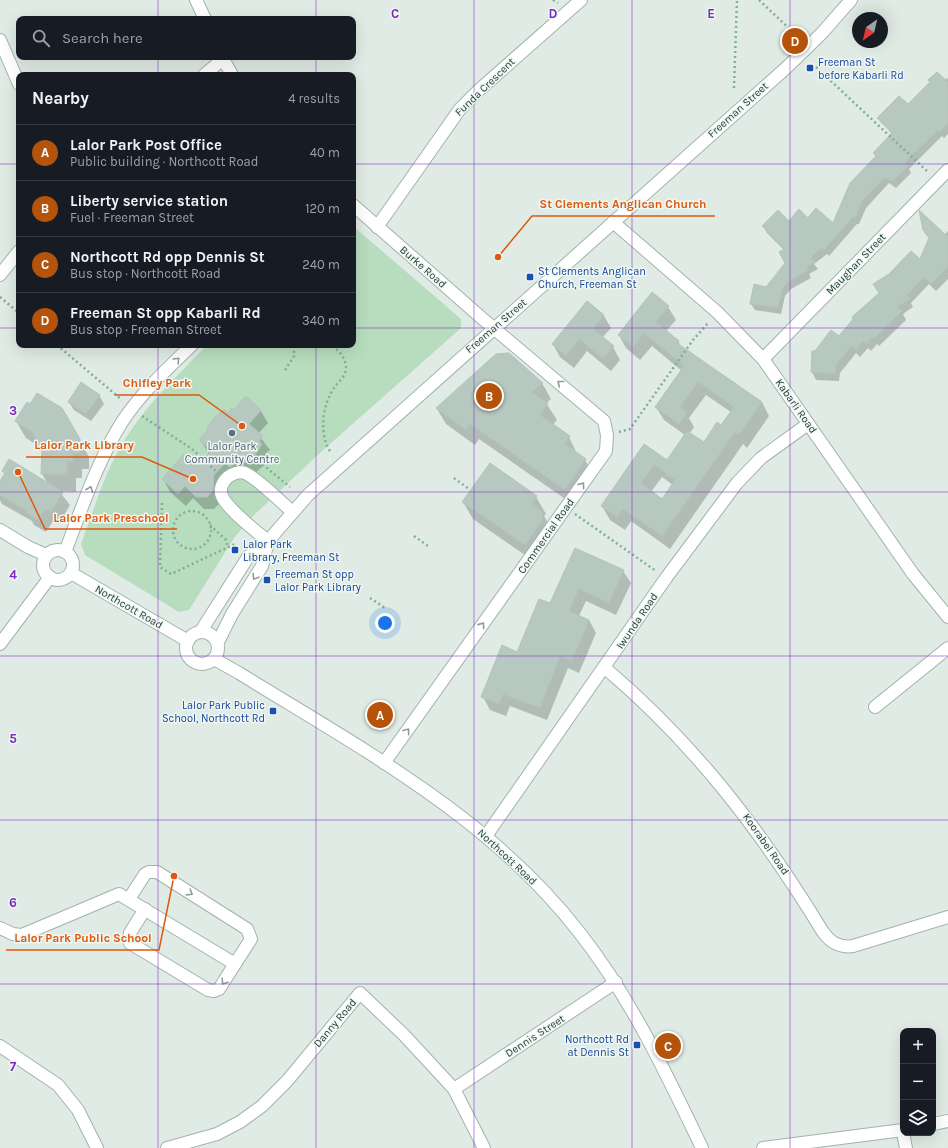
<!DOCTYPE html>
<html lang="en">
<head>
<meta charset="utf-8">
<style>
  :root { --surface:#171b24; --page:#20242c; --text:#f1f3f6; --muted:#9ea1a6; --line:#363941; --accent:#b45309 }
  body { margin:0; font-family:Karla,sans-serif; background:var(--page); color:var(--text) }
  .controls { position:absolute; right:12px; bottom:12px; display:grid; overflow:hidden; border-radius:8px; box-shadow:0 4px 16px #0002 }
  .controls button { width:36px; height:36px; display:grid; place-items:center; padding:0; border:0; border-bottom:1px solid var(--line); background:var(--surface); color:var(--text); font:20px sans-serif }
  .compass { position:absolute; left:852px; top:12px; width:36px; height:36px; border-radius:50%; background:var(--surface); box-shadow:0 4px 16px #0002; rotate:214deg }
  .you { position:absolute; left:385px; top:623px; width:14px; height:14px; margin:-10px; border:3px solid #fff; border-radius:50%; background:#1a73e8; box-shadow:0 0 0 6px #1a73e833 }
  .badge { display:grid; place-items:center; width:26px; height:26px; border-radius:50%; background:var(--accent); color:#fff; font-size:13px; font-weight:700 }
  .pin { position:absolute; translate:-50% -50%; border:2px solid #fff; box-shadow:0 1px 4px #0006 }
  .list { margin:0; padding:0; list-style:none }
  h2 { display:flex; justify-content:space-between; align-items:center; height:52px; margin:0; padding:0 16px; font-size:17px }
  h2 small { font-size:13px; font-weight:400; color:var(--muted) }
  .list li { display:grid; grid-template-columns:26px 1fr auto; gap:12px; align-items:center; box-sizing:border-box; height:56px; padding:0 16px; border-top:1px solid var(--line) }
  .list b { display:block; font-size:15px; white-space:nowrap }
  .list p { margin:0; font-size:13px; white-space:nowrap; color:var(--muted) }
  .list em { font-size:13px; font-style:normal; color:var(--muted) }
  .icon { flex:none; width:22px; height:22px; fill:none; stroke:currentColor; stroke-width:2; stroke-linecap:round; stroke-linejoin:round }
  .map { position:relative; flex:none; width:948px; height:1148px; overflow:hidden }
  .search { position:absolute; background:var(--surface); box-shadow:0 4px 16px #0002; left:16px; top:16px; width:340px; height:44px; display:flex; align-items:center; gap:10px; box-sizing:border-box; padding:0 14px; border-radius:8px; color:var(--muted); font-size:15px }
  .panel { position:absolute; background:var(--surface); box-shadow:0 4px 16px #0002; left:16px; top:72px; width:340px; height:276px; border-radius:8px }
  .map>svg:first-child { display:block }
</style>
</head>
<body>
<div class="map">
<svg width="948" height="1148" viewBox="0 0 948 1148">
  <rect width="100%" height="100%" fill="#dfebe4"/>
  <!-- green -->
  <path fill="#b7ddbe" d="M 353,226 L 461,319 L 461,328 L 322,451 L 252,517 L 234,538 L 189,610 L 179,612 L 85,555 L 81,544 C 94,509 105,471 125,439 C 147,404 178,375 207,345 L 353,345 Z"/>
  <!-- shadow -->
  <g fill="#0003" fill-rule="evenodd">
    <polygon points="948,78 948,134 944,138 942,136 909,169 911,173 896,188 889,183 866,208 859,224 857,224 829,256 827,254 814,264 818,269 809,274 811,278 791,289 785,296 781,314 755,310 751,304 786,264 784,250 767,233 763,226 808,219 833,225 876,157 874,153 892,134 878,118 908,106"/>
    <polygon points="948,231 948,279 936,291 929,284 911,303 913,307 903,314 906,320 879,346 877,344 871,351 868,348 860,357 856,353 840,373 839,381 816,380 812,372 839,338"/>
    <polygon points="588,302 604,316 611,328 602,338 613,347 620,360 611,371 587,351 574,368 560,357 553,344"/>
    <path d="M 668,307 L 676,320 L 666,331 L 678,341 L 682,348 L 762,402 L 769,416 L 747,448 L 743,444 L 670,549 L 631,521 L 625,530 L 610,520 L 602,506 L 645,445 L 667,461 L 685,435 L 664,420 L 656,407 L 682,371 L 652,346 L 640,360 L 626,348 L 619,335 ZM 706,395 L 731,412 L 721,427 L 704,443 L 690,433 L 694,427 L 689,418 ZM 662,477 L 673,485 L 662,501 L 651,492 Z"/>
    <polygon points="542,383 551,399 546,403 557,420 553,425 569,437 577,454 585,460 594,476 574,505 479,439 475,445 446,424 437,409"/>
    <polygon points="99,395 104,404 91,421 74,410 69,402"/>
    <polygon points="246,398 261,411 268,423 258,434 270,450 266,453 269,458 262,467 253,475 248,470 238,479 233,475 220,503 214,509 204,509 193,498 186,506 170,492 163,479 197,468 210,455 200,440 228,414 234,411"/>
    <polygon points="61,408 89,457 89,469 82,469 82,478 76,478 76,492 59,491 70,505 59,524 53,521 46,532 34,525 32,521 2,504 0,500 0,483 5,474 3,471 48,484 42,474 43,449 26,438 16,421"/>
    <polygon points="491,465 536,497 546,514 544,516 551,529 553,537 535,562 473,519 463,502"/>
    <polygon points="575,549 623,571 631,583 616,615 586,601 579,616 589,620 596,633 579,673 568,668 547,720 510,706 506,716 490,710 483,697 518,653 550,604"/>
  </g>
  <!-- building -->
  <g fill="#b7c8c0" stroke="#b1c4bb" fill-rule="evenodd">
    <polygon points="937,72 948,82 948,123 940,132 938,130 905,162 908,166 892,182 885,177 862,201 855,218 853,217 824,250 822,248 811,257 815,262 806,267 808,270 787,283 782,289 778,308 750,304 754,284 766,287 785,263 779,252 785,249 762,226 778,210 789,221 799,209 808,218 816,208 833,223 850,183 876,156 873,153 892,133 877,118 899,96 908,104 930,82 928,80"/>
    <polygon points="919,210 948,237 948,266 931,284 924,277 907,295 910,299 897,307 902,311 874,339 872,337 867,344 863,341 856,350 851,346 836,365 835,374 811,372 812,351 815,351 831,330 839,336 853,319 852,317 879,293 873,284 889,274 911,251 920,259 929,238 923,230"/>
    <path d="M 652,292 L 669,306 L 656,322 L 679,341 L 677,343 L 762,402 L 739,435 L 735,432 L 662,536 L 623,509 L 617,517 L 601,506 L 644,444 L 667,460 L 687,431 L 704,442 L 717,422 L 721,425 L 734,407 L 698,382 L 680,407 L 687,413 L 679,424 L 655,407 L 684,366 L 644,333 L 633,347 L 618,335 ZM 654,465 L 675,480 L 662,499 L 641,483 Z"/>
    <polygon points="587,301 604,315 593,329 614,346 603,359 579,339 566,356 552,344"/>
    <polygon points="509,353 543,383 532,392 548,403 540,415 570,436 565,444 586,459 565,490 470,424 466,430 436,408 496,354"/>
    <polygon points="81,382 100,395 86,414 68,402"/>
    <polygon points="37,393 62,408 80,439 80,453 73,453 73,461 67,461 67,475 41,474 42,449 32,432 15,421 27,402 30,404"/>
    <polygon points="246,396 261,410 249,424 263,436 259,441 262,444 255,455 245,463 240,458 230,467 225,463 214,475 213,490 207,497 196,497 185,486 178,494 162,479 183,455 197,467 211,451 199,440 208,429 207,428 214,418 224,409 228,413 232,408 234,410"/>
    <polygon points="9,459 63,492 51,512 45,509 38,520 26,513 27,511 0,495 0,481 5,473 2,471"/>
    <polygon points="490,463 537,496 532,503 542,511 543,519 525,545 462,502"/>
    <polygon points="575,548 624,570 609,603 579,589 569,611 589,620 572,661 560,656 540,708 503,694 499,704 481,697 502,645 517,652 539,599 550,603"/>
  </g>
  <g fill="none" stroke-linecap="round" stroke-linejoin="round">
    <defs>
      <g id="minor">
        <polyline points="196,0 205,19"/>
        <polyline points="0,40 19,84"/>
        <polyline points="222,57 232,75"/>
        <polyline points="204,75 223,59"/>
        <polyline points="353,205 484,320 604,421 607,435 606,451 384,763"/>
        <polyline points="613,222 717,312 763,359 913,574 948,617"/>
        <polyline points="377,227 460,109 479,90 581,0"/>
        <polyline points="0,275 19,251"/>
        <polyline points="763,359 948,170"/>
        <polyline points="0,530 28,547 46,555"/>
        <path d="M 268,541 C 257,532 227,509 222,496 C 219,490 222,482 228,477 C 232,474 239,471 245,473 C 259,479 280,502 293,512"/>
        <circle cx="58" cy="565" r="15"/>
        <path d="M 65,552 C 82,508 97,462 122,422 C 141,393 167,369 192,345"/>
        <polyline points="71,573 188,641"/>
        <polyline points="201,631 248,557 268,541 308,495 786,68 822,33 851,0"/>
        <circle cx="202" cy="648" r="16"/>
        <polyline points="218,642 232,614 262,566 268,541"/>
        <polyline points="0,644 50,577"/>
        <path d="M 214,659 L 239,673 C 360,748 490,817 579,932 C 631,998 666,1073 702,1148"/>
        <path d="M 605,668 C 695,744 762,832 823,932 C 831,943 840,948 853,946 L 948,917"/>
        <polyline points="875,707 948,648"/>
        <polyline points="486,836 666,578 737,483 761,458 808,424"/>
        <polyline points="129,899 145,874 149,872 157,872 247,929 251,939 219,989 214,991 208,990 130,943 129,940 130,933 145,909"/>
        <polyline points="0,928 13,934 22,935 119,894 235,964"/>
        <polyline points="0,1046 58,1085 78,1110 97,1148"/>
        <polyline points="454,1089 616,982"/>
        <polyline points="933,1124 948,1121"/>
        <polyline points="903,1133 906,1148"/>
        <polyline points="167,1148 217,1134 240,1122 262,1106 287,1081 360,993 404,1035 454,1089 484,1148"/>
        <polyline points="763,1148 903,1130"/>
      </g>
    </defs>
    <!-- minor casing -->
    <use href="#minor" stroke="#a2b3ab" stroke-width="14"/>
    <!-- path -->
    <g stroke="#7eaf9c" stroke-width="2.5" stroke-dasharray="2 3" stroke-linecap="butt">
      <polyline points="553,0 558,3"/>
      <polyline points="759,0 795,34"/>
      <polyline points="816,67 928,172"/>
      <polyline points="734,88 737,0"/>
      <polyline points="0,297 19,313"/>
      <polyline points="57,345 122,400"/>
      <polyline points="285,370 294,356 294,345"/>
      <polyline points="142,416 192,449 216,471"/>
      <polyline points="619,432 630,429 693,340 709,322"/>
      <path d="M 330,451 C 319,434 322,405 334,388 C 337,383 343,379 345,373 C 349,362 340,350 330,345"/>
      <polyline points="258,466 262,464 290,487"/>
      <polyline points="454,478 469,489"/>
      <polyline points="162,503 160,567 171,574 235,544"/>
      <circle cx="192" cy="530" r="19"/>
      <polyline points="575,514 656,571"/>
      <polyline points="210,525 226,540 228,547"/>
      <polyline points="414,536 428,546"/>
      <polyline points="370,598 385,608"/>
    </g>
    <!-- minor -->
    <use href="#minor" stroke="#fff" stroke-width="12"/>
  </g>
  <!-- one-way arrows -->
  <defs><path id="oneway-chevron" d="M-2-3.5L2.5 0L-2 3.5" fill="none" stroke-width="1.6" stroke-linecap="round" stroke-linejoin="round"/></defs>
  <g stroke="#8f9d98">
    <use href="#oneway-chevron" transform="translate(177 360) rotate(-45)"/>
    <use href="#oneway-chevron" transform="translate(560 383) rotate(-141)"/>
    <use href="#oneway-chevron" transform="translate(582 485) rotate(-54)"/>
    <use href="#oneway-chevron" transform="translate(90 489) rotate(-68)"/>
    <use href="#oneway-chevron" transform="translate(255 577) rotate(122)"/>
    <use href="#oneway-chevron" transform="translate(482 625) rotate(-55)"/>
    <use href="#oneway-chevron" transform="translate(407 731) rotate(-54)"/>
    <use href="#oneway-chevron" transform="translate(190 893) rotate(32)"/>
    <use href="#oneway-chevron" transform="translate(224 982) rotate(123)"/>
  </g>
  <!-- grid -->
  <path fill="none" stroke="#7b2cbf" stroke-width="1" stroke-opacity="0.55" d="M 158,0 L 158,19M 316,0 L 316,19M 474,0 L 474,1148M 632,0 L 632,1148M 790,0 L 790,1148M 158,57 L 158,75M 316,57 L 316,75M 0,164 L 19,164M 353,164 L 948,164M 0,328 L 19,328M 353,328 L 948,328M 158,345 L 158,1148M 316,345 L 316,1148M 0,492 L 948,492M 0,656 L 948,656M 0,820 L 948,820M 0,984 L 948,984"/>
  <!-- markers -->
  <g fill="#1a4fb4" stroke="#eff7f3" stroke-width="1.5">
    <rect x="806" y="64" width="8" height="8" rx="2"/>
    <rect x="526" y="273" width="8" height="8" rx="2"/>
    <rect x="231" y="546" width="8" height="8" rx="2"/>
    <rect x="263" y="576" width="8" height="8" rx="2"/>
    <rect x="269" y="707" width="8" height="8" rx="2"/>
    <rect x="633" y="1041" width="8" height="8" rx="2"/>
  </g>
  <circle fill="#5c6f8a" stroke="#eff7f3" stroke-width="1.5" cx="232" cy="433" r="4"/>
  <g text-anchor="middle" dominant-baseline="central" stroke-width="3" stroke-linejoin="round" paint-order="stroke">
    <!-- transit labels -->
    <g font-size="11" fill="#164399" stroke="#eff7f3" text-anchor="start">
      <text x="818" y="62">Freeman St<tspan x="818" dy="13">before Kabarli Rd</tspan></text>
      <text x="538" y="271">St Clements Anglican<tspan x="538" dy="13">Church, Freeman St</tspan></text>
      <text x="243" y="544">Lalor Park<tspan x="243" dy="13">Library, Freeman St</tspan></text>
      <text x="275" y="574">Freeman St opp<tspan x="275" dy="13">Lalor Park Library</tspan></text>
      <text x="265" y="705" text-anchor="end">Lalor Park Public<tspan x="265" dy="13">School, Northcott Rd</tspan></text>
      <text x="629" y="1039" text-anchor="end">Northcott Rd<tspan x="629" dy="13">at Dennis St</tspan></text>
    </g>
    <!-- street labels -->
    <g font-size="11" fill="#1f3b31" stroke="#eff7f3">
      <text transform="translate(485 87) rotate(-44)">Funda Crescent</text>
      <text transform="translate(738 110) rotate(-42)">Freeman Street</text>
      <text transform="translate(856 264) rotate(-46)">Maughan Street</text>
      <text transform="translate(423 267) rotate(41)">Burke Road</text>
      <text transform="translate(496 326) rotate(-41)">Freeman Street</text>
      <text transform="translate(796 406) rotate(55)">Kabarli Road</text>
      <text transform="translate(546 536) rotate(-55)">Commercial Road</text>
      <text transform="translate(129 607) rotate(30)">Northcott Road</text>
      <text transform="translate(637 621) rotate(-56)">Iwunda Road</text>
      <text transform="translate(766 844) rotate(55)">Koorabel Road</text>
      <text transform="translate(507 857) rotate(43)">Northcott Road</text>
      <text transform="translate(335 1023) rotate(-50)">Danny Road</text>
      <text transform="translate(535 1036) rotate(-33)">Dennis Street</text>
    </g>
    <!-- service labels -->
    <g font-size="11" fill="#4e5e75" stroke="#eff7f3">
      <text x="232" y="446">Lalor Park<tspan x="232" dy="13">Community Centre</tspan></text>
    </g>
  </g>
  <g font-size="13" text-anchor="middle" font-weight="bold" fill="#7b2cbf" stroke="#eff7f3" stroke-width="3" stroke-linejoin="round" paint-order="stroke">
    <text x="395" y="18">C</text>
    <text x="553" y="18">D</text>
    <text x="711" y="18">E</text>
    <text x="13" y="415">3</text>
    <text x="13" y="579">4</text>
    <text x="13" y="743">5</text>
    <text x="13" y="907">6</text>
    <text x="13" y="1071">7</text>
  </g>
  <!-- callouts -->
  <path fill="none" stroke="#de580e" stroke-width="1.5" d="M498 257L532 216H715M242 426L199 395H115M193 479L142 457H26M18 472L45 529H177M174 876L159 950H6"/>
  <g fill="#de580e" stroke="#eff7f3" stroke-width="1.5">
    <circle cx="498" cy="257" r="4"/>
    <circle cx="242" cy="426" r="4"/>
    <circle cx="193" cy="479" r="4"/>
    <circle cx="18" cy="472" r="4"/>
    <circle cx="174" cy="876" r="4"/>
  </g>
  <g font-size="12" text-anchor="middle" font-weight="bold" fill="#de580e" stroke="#eff7f3" stroke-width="3" stroke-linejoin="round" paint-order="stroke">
    <text x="623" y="208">St Clements Anglican Church</text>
    <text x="157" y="387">Chifley Park</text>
    <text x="84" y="449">Lalor Park Library</text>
    <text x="111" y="522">Lalor Park Preschool</text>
    <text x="83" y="942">Lalor Park Public School</text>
  </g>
</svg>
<div class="controls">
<button>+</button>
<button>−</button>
<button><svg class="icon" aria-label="layers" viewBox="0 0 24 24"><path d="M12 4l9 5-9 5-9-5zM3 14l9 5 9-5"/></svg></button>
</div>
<svg class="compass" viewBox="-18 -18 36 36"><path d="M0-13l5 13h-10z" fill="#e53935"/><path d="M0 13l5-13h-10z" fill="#9ea1a6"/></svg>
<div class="you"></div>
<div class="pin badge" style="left:380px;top:715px">A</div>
<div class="pin badge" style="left:489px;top:396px">B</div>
<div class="pin badge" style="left:668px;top:1046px">C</div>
<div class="pin badge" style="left:795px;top:41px">D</div>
<div class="search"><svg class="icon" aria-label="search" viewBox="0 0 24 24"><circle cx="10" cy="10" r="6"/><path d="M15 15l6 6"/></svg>Search here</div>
<section class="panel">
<h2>Nearby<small>4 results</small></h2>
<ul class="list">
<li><span class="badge">A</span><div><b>Lalor Park Post Office</b><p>Public building · Northcott Road</p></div><em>40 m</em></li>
<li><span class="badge">B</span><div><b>Liberty service station</b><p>Fuel · Freeman Street</p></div><em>120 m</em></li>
<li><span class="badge">C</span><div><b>Northcott Rd opp Dennis St</b><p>Bus stop · Northcott Road</p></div><em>240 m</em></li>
<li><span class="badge">D</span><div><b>Freeman St opp Kabarli Rd</b><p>Bus stop · Freeman Street</p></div><em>340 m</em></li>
</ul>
</section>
</div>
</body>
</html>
